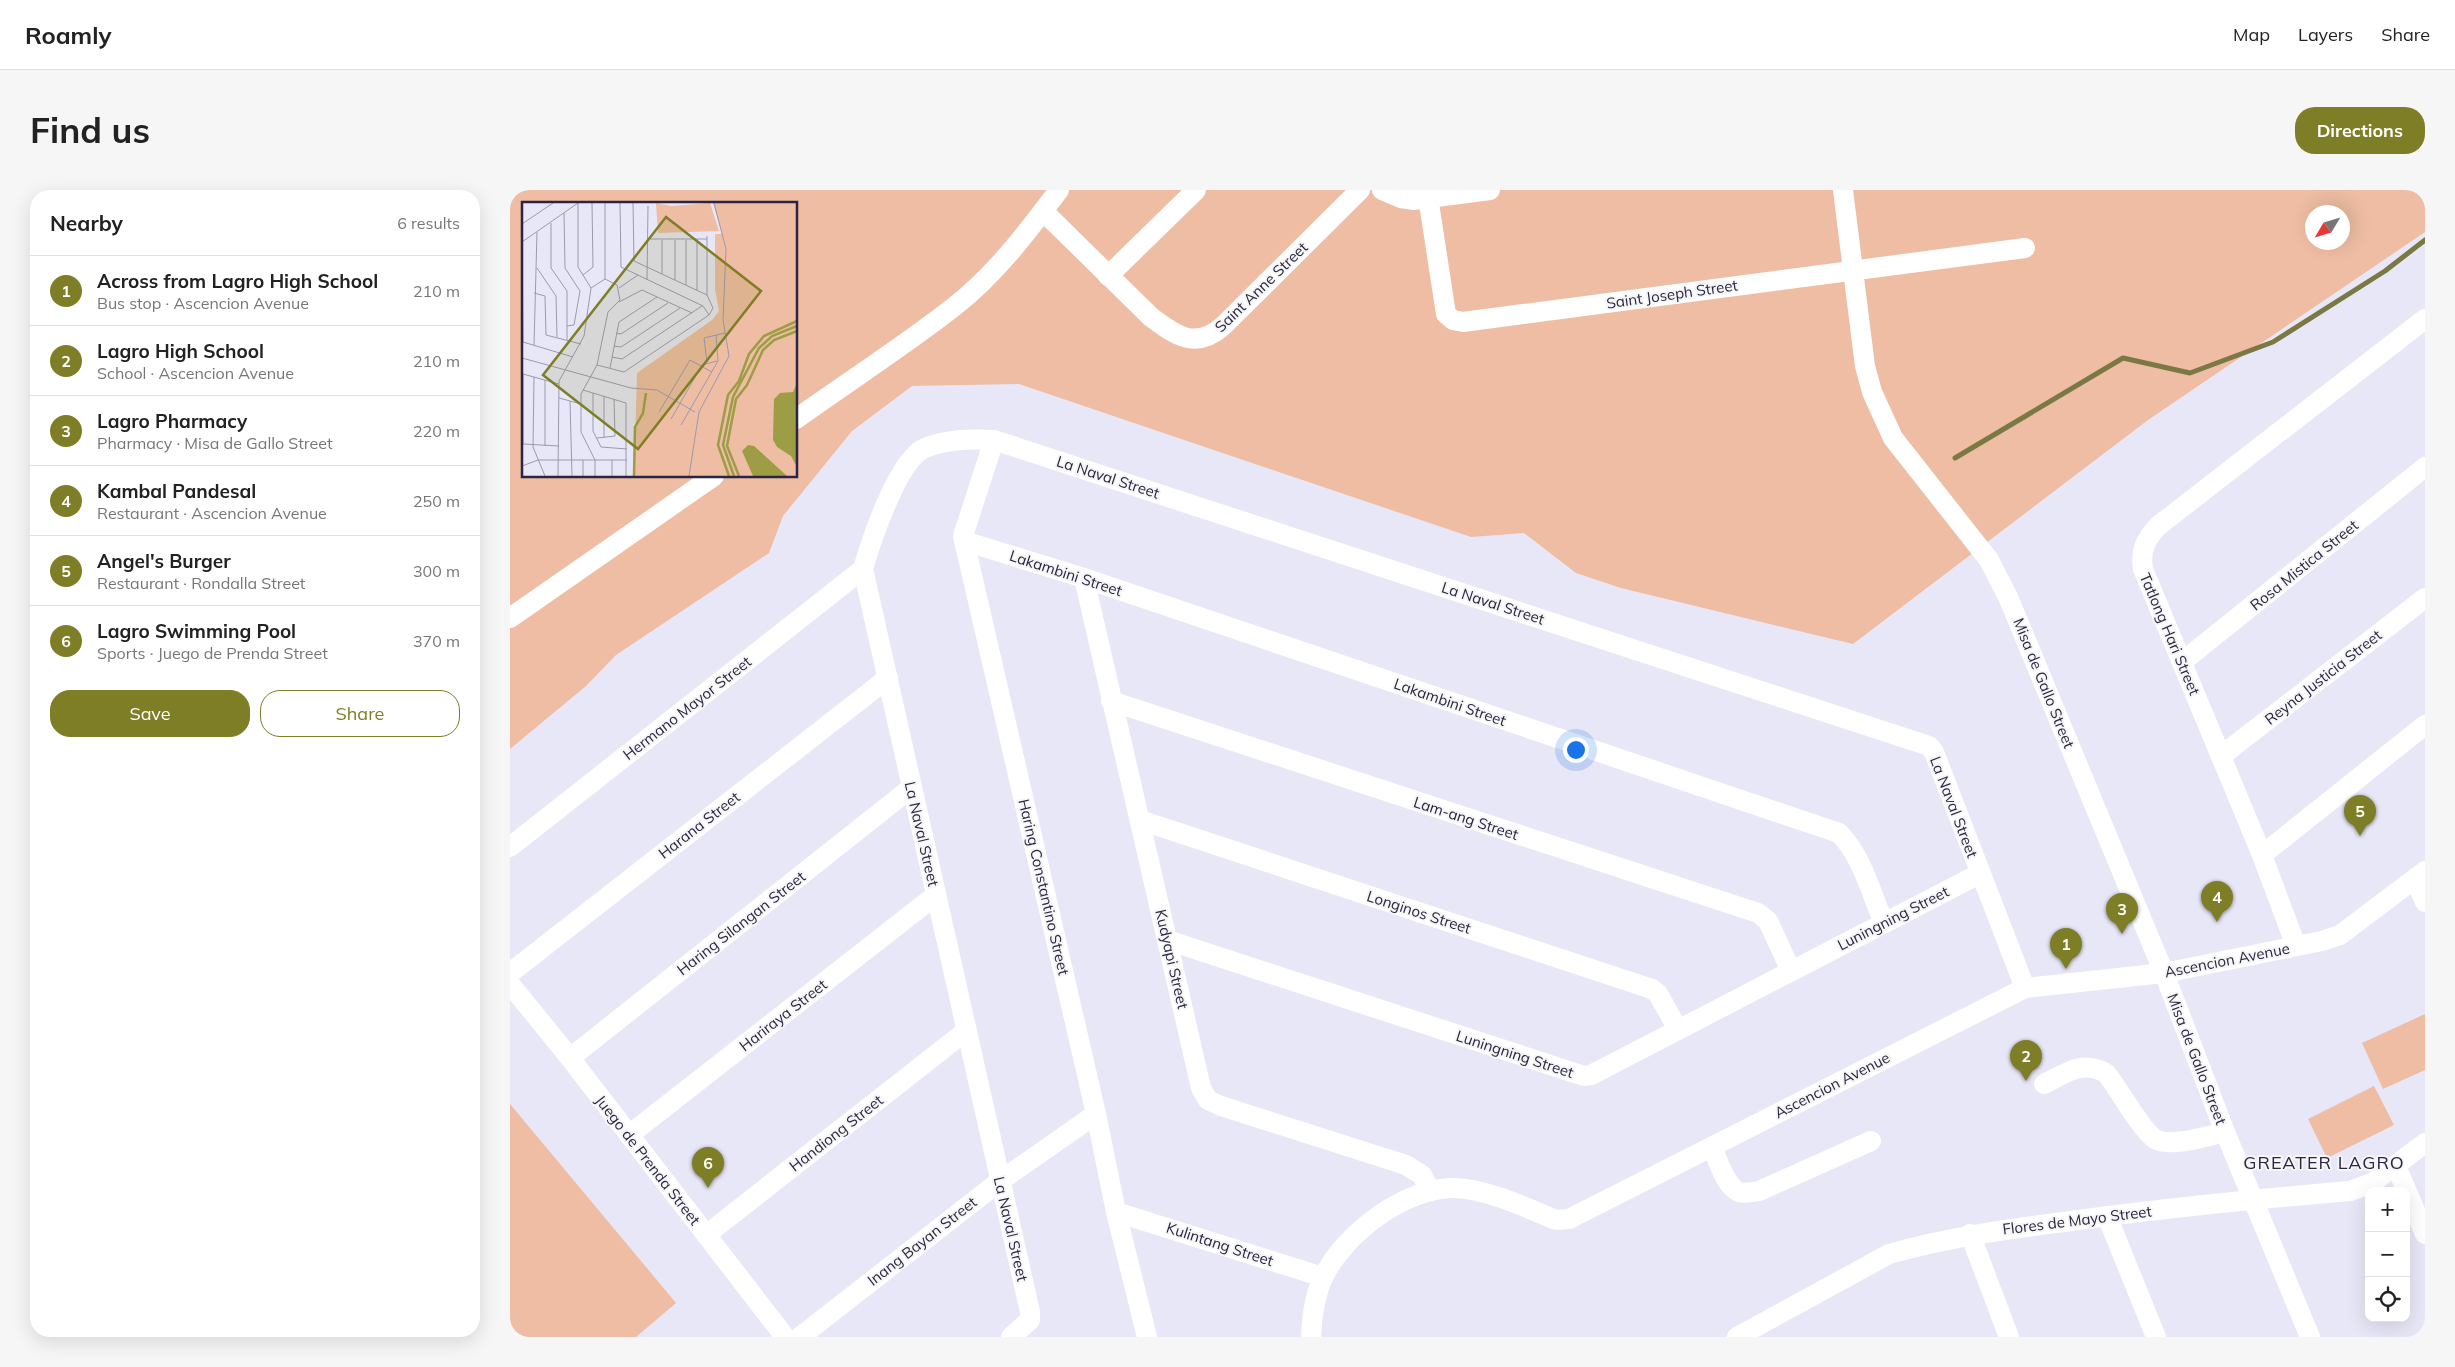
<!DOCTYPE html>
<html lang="en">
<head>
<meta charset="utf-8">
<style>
  :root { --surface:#fff; --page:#f6f6f6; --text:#222; --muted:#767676; --line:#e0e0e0; --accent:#7e7e26 }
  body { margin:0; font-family:Mulish,sans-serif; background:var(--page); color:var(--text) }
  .controls { position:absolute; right:15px; bottom:15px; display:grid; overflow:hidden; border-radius:10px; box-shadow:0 5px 20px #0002 }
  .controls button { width:45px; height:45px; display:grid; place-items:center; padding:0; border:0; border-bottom:1px solid var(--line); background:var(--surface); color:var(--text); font:25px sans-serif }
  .compass { position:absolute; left:1795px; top:15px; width:45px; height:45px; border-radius:50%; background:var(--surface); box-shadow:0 5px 20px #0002; rotate:232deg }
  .you { position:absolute; left:1065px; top:559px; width:18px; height:18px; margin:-12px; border:4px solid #fff; border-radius:50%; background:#1a73e8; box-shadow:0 0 0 8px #1a73e833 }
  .badge { display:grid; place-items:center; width:32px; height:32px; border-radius:50%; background:var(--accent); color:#fff; font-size:16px; font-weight:700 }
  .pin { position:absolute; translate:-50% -41px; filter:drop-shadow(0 1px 2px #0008) }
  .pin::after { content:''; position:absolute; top:26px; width:18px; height:15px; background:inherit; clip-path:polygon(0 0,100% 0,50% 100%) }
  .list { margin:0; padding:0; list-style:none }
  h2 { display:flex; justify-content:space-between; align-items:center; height:65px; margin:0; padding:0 20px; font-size:21px }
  h2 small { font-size:16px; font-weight:400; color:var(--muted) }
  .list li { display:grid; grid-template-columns:32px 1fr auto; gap:15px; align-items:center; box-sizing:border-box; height:70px; padding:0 20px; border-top:1px solid var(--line) }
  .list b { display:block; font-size:19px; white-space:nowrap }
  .list p { margin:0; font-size:16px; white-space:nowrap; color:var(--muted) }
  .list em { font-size:16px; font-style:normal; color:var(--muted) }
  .actions { display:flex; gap:10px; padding:15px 20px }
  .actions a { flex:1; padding:11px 0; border:1px solid var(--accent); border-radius:20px; text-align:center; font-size:18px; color:var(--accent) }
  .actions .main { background:var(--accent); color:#fff }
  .icon { flex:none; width:28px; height:28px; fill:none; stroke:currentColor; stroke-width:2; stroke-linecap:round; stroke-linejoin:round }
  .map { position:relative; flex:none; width:1915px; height:1147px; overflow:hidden; border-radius:20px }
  header { display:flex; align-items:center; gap:30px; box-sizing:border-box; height:70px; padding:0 25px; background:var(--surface); border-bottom:1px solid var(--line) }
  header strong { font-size:24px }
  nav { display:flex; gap:28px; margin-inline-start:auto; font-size:18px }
  .intro { display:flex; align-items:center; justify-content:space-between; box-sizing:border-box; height:120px; padding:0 30px }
  h1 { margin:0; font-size:35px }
  .button { padding:12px 22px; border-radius:20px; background:var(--accent); color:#fff; font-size:18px; font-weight:700 }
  main { display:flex; gap:30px; padding:0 30px }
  aside { flex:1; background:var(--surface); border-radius:20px; box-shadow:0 5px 20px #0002 }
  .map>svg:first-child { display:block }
</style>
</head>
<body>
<header>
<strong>Roamly</strong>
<nav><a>Map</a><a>Layers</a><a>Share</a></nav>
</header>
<div class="intro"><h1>Find us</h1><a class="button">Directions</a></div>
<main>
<aside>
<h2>Nearby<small>6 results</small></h2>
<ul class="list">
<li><span class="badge">1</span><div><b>Across from Lagro High School</b><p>Bus stop · Ascencion Avenue</p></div><em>210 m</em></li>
<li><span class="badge">2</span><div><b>Lagro High School</b><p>School · Ascencion Avenue</p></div><em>210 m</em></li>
<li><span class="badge">3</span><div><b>Lagro Pharmacy</b><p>Pharmacy · Misa de Gallo Street</p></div><em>220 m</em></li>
<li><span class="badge">4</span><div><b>Kambal Pandesal</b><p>Restaurant · Ascencion Avenue</p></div><em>250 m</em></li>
<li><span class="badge">5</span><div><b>Angel's Burger</b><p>Restaurant · Rondalla Street</p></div><em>300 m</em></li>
<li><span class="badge">6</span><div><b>Lagro Swimming Pool</b><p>Sports · Juego de Prenda Street</p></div><em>370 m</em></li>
</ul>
<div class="actions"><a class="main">Save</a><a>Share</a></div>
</aside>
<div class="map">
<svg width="1915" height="1147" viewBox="0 0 1915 1147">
  <rect width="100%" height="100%" fill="#e8e7f7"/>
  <!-- green -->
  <g fill="#eebda3" fill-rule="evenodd">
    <path d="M 0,0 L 1915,0 L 1915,42 L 1638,230 L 1343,454 L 1111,398 L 1066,383 L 1014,343 L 961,347 L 509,194 L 402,196 L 342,241 L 273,326 L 259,363 L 106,465 L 76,496 L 0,559 ZM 14,14 L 286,14 L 286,286 L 14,286 ZM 1802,22 L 1832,22 L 1832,52 L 1802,52 Z"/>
    <polygon points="1915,824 1915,880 1873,899 1852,853"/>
    <polygon points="1864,896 1884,935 1817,968 1798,929"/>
    <polygon points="0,914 166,1113 126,1147 0,1147"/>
  </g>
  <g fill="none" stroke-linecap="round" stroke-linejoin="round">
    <!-- stream -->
    <polyline stroke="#7a7944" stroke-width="5" points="1445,268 1613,168 1680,183 1763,152 1875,81 1915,50"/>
    <!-- minor -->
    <g stroke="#fff" stroke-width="20">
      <polyline points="872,0 891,8 904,10 980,0"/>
      <polyline points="917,0 936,124 943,130 953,132 1515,58"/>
      <polyline points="1333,0 1355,176 1362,202 1383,248 1479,370 1498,407 1654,783 1715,942 1800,1147"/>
      <path d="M 533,21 L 641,127 C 666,146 686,160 713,136 L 850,0"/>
      <polyline points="598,86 686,0"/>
      <path d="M 286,229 C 339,191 394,156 445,116 C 486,84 518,41 549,0"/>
      <polyline points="484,250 453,346 586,924 606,1022 637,1147"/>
      <path d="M 454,351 L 574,388 L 1329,643 C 1352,666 1361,703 1374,733"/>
      <polyline points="574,388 691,898 698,910 711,916 896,975 912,985 920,1001"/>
      <polyline points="0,428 204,286"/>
      <polyline points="1672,472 1915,277"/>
      <polyline points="601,511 1248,723 1258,731 1281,781"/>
      <polyline points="1711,566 1915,408"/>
      <polyline points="630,630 1142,799 1148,804 1168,839"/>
      <polyline points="0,657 353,379"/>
      <polyline points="1752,665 1915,535"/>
      <polyline points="1905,689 1915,712"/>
      <polyline points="657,750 1074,886 1081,885 1469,684"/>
      <path d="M 1786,756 L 1752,665 L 1633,379 C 1630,361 1635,350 1648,336 L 1915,129"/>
      <polyline points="0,783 378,488"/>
      <polyline points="0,794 60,868 275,1147"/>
      <polyline points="60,868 401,598"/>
      <path d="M 1534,894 C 1557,883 1571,870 1596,883 C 1609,899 1631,940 1645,949 C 1661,958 1698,946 1715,942"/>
      <polyline points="119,945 426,705"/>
      <path d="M 1202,957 C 1208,970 1215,996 1229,1002 C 1235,1004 1243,1002 1249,1001 L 1361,951"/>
      <polyline points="1886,976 1915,1044"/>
      <polyline points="606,1022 813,1087"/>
      <polyline points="1597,1026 1646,1147"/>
      <polyline points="1460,1044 1499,1147"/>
      <polyline points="196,1045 456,841"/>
      <polyline points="290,1147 490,991 586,924"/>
      <path d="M 501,1147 L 520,1130 L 520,1122 L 353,379 C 361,351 388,269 415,258 C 437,249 461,249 484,250 L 1419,556 L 1424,562 L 1515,798"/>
      <path d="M 801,1147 C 802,1127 804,1107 813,1088 C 833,1044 896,997 945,998 C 977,999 1017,1018 1046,1030 L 1059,1029 L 1515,798 L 1654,783 L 1812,751 L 1830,745 L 1915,681"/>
      <path d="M 1227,1147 L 1379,1064 C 1439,1047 1499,1039 1561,1031 C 1654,1018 1747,1009 1840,1001 L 1862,993 L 1915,953"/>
    </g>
  </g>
  <g text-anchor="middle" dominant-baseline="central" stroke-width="4" stroke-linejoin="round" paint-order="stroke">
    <!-- street labels -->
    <g font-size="15" fill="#292543" stroke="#f6f6f6">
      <text transform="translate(751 97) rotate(-44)">Saint Anne Street</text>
      <text transform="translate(1162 104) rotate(-8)">Saint Joseph Street</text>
      <text transform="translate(598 287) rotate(18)">La Naval Street</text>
      <text transform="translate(1794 375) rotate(-39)">Rosa Mistica Street</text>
      <text transform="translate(556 383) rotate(18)">Lakambini Street</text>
      <text transform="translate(983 413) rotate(18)">La Naval Street</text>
      <text transform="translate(1660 444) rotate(67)">Tatlong Hari Street</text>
      <text transform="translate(1813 487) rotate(-38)">Reyna Justicia Street</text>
      <text transform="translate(1534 493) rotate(68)">Misa de Gallo Street</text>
      <text transform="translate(940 512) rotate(19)">Lakambini Street</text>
      <text transform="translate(177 518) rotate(-38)">Hermano Mayor Street</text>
      <text transform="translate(1444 617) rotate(69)">La Naval Street</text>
      <text transform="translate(956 628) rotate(18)">Lam-ang Street</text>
      <text transform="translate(189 635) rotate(-38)">Harana Street</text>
      <text transform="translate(412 644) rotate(77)">La Naval Street</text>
      <text transform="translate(534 697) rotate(77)">Haring Constantino Street</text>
      <text transform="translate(909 722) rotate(18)">Longinos Street</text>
      <text transform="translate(1383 728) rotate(-27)">Luningning Street</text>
      <text transform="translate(231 733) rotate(-38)">Haring Silangan Street</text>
      <text transform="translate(662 769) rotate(77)">Kudyapi Street</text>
      <text transform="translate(1717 770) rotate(-11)">Ascencion Avenue</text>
      <text transform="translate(273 825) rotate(-38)">Hariraya Street</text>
      <text transform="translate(1005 864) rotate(18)">Luningning Street</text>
      <text transform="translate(1687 869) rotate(69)">Misa de Gallo Street</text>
      <text transform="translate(1322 895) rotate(-27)">Ascencion Avenue</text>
      <text transform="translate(326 943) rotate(-38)">Handiong Street</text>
      <text transform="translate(138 970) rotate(52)">Juego de Prenda Street</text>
      <text transform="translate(1567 1030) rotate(-7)">Flores de Mayo Street</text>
      <text transform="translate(501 1039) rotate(77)">La Naval Street</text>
      <text transform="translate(412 1051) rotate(-38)">Inang Bayan Street</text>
      <text transform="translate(710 1054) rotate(18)">Kulintang Street</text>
    </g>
    <!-- quarter labels -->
    <g font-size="18" letter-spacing="1" fill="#292543" stroke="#f6f6f6">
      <text x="1814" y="972">GREATER LAGRO</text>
    </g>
  </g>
  <!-- overview -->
  <g transform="translate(12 12)">
    <rect width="275" height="275" fill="#e8e7f7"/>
    <path d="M 134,1 L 149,4 L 188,1 L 197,29 L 136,31 ZM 191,1 L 275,1 L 275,274 L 112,274 L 115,171 L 190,118 L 197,109 L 193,87 L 193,32 L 200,32 Z" fill="#eebda3"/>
    <path d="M 275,181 L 275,265 L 269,254 L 255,245 L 251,238 L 252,197 L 258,191 L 271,190 ZM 226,243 L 232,244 L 265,274 L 231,274 L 220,249 Z" fill="#9c9d45"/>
    <path fill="none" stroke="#9c9d45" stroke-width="2.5" d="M 112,274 L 113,225 L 121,211 L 124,191M 207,274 L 196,243 L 206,193 L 217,179 L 227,152 L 242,134 L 275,119M 212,274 L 201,243 L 211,195 L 237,146 L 250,134 L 275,124M 217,274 L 205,244 L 214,197 L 225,183 L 241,148 L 252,138 L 275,129"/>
    <path fill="none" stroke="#9c99af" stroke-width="1" d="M 56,1 L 56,65 L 69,86M 83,1 L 83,77M 98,1 L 99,65 L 181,104 L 187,113M 42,11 L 43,66 L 58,89 L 52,123 L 45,124M 29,21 L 29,66 L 45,89 L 45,138M 0,22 L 31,1M 185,34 L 185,93M 126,37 L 185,37M 140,38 L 140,72M 153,38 L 153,78M 164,38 L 164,83M 0,40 L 1,140M 0,40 L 56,1M 15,66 L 34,94 L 35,135M 61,73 L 71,65 L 70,1M 125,78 L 126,4M 97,86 L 116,73M 175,88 L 175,37M 12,91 L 23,94 L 24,133 L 59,142M 97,100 L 120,88 L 170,111M 94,131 L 99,132 L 146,101M 1,140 L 51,155M 12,143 L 15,30M 92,144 L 99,145 L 158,106M 90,155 L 100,157 L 180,104M 0,156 L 109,186 L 135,188 L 173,210M 185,160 L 182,136 L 203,131M 75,163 L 102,170 L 187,113 L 191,106 L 185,93 L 112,59 L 111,1M 88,166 L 97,120 L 135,95M 1,172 L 1,242M 1,172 L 37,182M 12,175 L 11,245 L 23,274M 23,178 L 23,244M 61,188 L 104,201 L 104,274M 71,191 L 71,229 L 79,245 L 105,247M 37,196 L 59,202M 48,199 L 50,274M 137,210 L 168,158 L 190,170M 149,217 L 180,163 L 195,159M 159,223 L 196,159 L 194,133M 75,236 L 93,234 L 92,197M 82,236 L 82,194M 1,242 L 37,244M 61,258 L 61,274M 0,264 L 16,258 L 105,258M 36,274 L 37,179 L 62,134 L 69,86 L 83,77M 73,274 L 73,258 L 59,230 L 59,192 L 75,163 L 86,110 L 98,98 L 95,83 L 83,77M 90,274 L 90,258M 167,274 L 177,210 L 207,154 L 201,118 L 204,47 L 192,1"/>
    <path fill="#7e7e26" fill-opacity="0.15" stroke="#7e7e26" stroke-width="2.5" d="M 144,15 L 239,89 L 116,247 L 21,173 Z"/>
    <rect width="275" height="275" fill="none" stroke="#292543" stroke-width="2.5"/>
  </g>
</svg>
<div class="controls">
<button>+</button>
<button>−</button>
<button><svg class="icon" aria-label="locate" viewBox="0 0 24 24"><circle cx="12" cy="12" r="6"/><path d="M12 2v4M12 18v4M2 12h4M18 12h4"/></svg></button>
</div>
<svg class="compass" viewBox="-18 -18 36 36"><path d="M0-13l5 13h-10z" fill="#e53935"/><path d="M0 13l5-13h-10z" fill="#767676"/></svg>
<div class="you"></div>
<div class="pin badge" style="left:1556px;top:779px">1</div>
<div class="pin badge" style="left:1516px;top:891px">2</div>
<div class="pin badge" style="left:1612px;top:744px">3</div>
<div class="pin badge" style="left:1707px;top:732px">4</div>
<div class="pin badge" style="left:1850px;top:646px">5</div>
<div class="pin badge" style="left:198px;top:998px">6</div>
</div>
</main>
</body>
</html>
